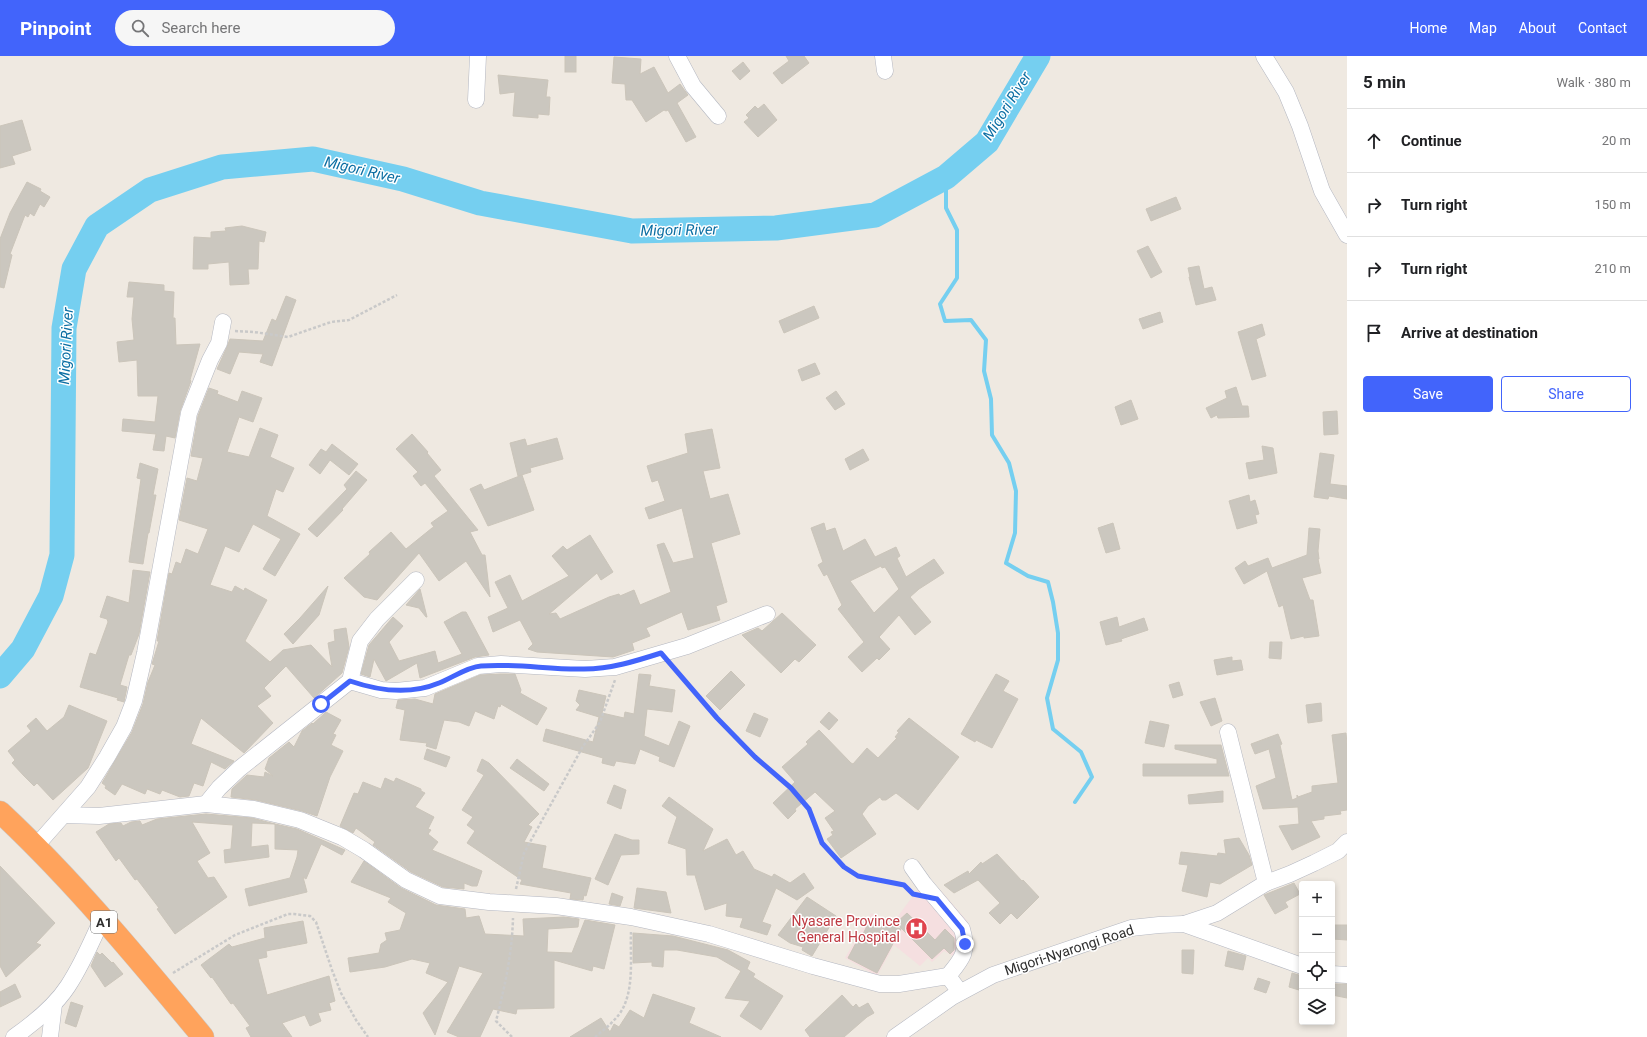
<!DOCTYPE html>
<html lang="en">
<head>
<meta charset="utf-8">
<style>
  :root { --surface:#fff; --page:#f6f6f6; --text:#202124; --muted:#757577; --line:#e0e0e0; --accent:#4264fb }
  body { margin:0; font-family:Roboto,sans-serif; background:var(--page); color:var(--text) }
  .controls { position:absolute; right:12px; bottom:12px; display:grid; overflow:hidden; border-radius:4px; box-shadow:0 2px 6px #0003 }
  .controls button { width:36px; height:36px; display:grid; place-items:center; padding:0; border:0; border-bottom:1px solid var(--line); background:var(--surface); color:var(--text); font:20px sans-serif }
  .stop { position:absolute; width:12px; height:12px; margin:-9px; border:3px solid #4264fb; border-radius:50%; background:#fff }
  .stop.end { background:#4264fb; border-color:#fff; box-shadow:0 1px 4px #0008 }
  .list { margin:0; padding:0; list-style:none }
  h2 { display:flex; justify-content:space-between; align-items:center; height:52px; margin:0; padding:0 16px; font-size:17px }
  h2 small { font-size:13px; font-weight:400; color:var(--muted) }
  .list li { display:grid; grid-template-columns:26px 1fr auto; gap:12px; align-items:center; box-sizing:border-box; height:64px; padding:0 16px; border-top:1px solid var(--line) }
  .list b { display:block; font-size:15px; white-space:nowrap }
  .list em { font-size:13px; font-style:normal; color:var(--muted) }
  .actions { display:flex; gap:8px; padding:12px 16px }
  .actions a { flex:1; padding:9px 0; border:1px solid var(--accent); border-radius:4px; text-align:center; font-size:14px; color:var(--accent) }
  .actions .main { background:var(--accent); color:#fff }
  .icon { flex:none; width:22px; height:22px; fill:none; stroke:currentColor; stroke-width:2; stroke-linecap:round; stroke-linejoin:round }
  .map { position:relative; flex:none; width:1347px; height:981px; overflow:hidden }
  header { display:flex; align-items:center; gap:24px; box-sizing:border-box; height:56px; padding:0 20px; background:var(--accent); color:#fff }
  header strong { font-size:19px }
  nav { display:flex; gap:22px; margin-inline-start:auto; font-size:14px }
  .search { width:280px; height:36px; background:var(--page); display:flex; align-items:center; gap:10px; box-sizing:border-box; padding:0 14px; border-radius:22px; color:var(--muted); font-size:15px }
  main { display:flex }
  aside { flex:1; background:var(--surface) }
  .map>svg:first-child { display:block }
</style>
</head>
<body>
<header>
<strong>Pinpoint</strong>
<div class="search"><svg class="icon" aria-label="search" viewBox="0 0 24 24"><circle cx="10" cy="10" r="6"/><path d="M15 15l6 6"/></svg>Search here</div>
<nav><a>Home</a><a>Map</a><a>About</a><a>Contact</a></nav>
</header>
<main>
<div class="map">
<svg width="1347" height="981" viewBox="0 0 1347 981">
  <rect width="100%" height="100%" fill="#efe9e1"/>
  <!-- medical -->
  <polygon fill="#f5dfe0" points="927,821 943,837 968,866 971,880 953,900 944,895 932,906 928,902 920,910 894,889 877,920 845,902 871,857 893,867"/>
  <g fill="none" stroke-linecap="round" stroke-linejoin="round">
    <!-- stream -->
    <polyline stroke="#75cff0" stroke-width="4" points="946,121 946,152 957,174 957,222 940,248 945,265 971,264 986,284 984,315 991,343 992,379 1009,407 1016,435 1015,477 1006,507 1028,520 1048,526 1053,546 1058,577 1058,604 1047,642 1053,673 1081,696 1092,721 1075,746"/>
    <!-- river -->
    <polyline stroke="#75cff0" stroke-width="25" points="0,620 23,593 51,540 62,499 64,272 74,213 97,170 150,134 222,111 313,103 403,123 480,147 632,175 776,172 875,159 946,121 987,86 1038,0"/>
  </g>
  <!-- building -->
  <g fill="#cbc7bf" stroke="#cbc5ba" fill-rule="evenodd">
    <rect x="565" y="0" width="11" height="16"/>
    <polygon points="786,0 804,0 809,7 782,28 773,17 789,5"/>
    <polygon points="614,1 641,3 640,18 654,11 668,37 680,28 688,39 677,47 696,81 686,86 668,54 666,55 664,54 646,66 632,44 626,44 625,28 612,27"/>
    <polygon points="743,6 750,15 740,24 732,15"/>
    <polygon points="498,19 548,24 546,41 550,41 549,59 538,58 538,62 513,60 515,36 500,38"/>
    <polygon points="764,48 777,64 758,81 744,66 749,62 746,59 755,50 758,53"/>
    <polygon points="22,64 31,94 12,100 15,108 0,112 0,70"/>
    <polygon points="27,126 41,133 40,135 50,141 44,151 40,148 34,160 30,157 28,161 25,159 10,198 12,199 4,232 0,231 0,183 10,157"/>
    <polygon points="1176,141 1181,153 1151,165 1146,153"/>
    <polygon points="242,170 266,176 264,186 259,185 258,213 248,213 249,228 230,229 229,206 208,208 208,213 193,213 194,181 211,182 211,176 226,175 225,172"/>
    <polygon points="1148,190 1162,216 1151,222 1137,195"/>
    <polygon points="1199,210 1204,233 1212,231 1216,244 1196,249 1189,221 1190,221 1188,212"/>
    <polygon points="129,226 164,229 164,235 174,236 173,262 175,262 176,289 200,288 190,324 191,325 180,355 175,382 166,380 164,395 153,394 156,378 122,375 123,363 155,366 158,340 138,340 137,304 119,306 117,286 134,284 132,263 134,241 127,241"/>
    <polygon points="286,240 296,244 272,310 260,306 263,298 239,296 230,318 217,313 227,291 230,283 263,285 272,263 276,265"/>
    <polygon points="814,250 819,262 784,277 779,265"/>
    <polygon points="1160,256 1163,266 1143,273 1139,263"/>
    <polygon points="1262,268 1265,279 1256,283 1266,320 1252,324 1238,276"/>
    <polygon points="815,307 820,318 802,325 798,314"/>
    <polygon points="1236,331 1242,350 1248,350 1249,361 1218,362 1217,359 1211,362 1206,352 1227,342 1225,335"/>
    <polygon points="209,332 218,335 217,338 238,346 242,335 262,342 253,366 239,361 227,396 249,401 260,372 278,379 270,401 294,412 283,436 276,433 267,460 300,478 275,520 263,513 281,483 253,468 239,496 225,490 210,529 232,536 235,530 244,535 245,532 267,544 245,585 270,606 283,594 311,589 332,611 328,587 335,585 334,574 346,572 349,591 342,617 314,642 286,610 264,632 271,640 257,650 273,667 244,697 201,662 191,688 234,705 225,713 211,706 203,730 194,727 189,740 180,741 162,734 160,738 147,733 145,738 122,728 115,739 105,732 106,730 102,727 132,676 143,648 148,626 155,609 152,608 159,585 157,585 169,517 172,518 176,506 181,508 186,493 198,498 208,473 179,464 187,422 197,425 203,402 191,400 198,360"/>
    <polygon points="836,335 845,348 835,354 826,342"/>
    <polygon points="1131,344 1138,363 1121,369 1115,351"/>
    <polygon points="1337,355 1338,378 1324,379 1323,356"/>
    <polygon points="712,373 720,412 703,415 710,443 728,438 740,478 711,487 727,546 716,550 720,564 688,574 682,556 646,572 650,580 632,587 634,594 613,601 537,596 528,593 533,588 520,564 493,576 488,561 508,552 495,526 510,519 522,545 569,520 552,500 563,490 567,494 590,479 613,516 601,524 597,517 549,558 556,557 560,563 609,541 619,538 620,540 634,534 640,549 671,536 657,489 664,487 673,507 694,502 682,452 649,463 645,452 665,445 658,424 652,426 647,410 688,397 685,378"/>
    <polygon points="412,378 428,396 427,397 441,414 434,420 478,474 470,476 482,499 485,499 490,541 466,505 439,525 419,497 377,544 364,541 344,522 370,498 369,496 391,476 406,493 432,472 434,471 431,467 448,455 425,427 421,430 413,420 418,416 396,393"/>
    <polygon points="557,382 563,403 530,412 531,416 518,420 510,387 525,383 527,390"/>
    <polygon points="332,388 358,408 349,419 330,404 320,418 309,409 321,393 326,396"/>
    <polygon points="1262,390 1273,392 1277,417 1249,423 1246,407 1264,404"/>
    <polygon points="863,393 869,404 850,414 845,403"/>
    <polygon points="1320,397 1334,399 1330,428 1347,430 1347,443 1329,440 1328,443 1314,441"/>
    <polygon points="140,407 158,413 153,439 156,439 149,477 148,477 143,508 129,506 141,423 137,422"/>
    <polygon points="356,415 367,424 342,453 343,454 317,481 308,473 347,433 344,429"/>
    <polygon points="522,419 534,454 488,470 470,433 481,428 484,434"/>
    <polygon points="1249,439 1250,446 1255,444 1259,458 1255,459 1257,467 1237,473 1229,445"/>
    <path d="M 824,467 L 826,475 L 835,472 L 843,495 L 865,483 L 875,501 L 896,491 L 900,500 L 897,502 L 906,521 L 934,503 L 944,517 L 919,533 L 910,541 L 931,566 L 915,579 L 899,559 L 879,581 L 890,593 L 879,604 L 877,602 L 862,616 L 848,601 L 864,586 L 838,553 L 842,549 L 827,518 L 824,520 L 818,509 L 823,506 L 811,472 ZM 881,510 L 882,512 L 885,511 L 899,533 L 874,557 L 850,525 Z"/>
    <polygon points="1113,467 1120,493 1106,497 1098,472"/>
    <polygon points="1309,472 1320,473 1318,495 1319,503 1318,503 1321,517 1302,522 1310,544 1313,544 1319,580 1304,582 1304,580 1291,583 1283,549 1279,551 1267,515 1244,528 1235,512 1245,505 1248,510 1268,502 1272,512 1307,499"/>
    <polygon points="133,514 150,516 139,578 131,599 129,599 120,629 127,631 124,646 117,644 118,642 80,631 90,597 96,599 108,566 107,563 100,561 107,540 129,547"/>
    <polygon points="328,530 319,559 293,588 284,578 300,562"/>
    <polygon points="420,533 427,561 426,561 419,552 406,549"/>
    <polygon points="462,556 466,556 489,599 475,601 420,622 417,607 386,625 374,603 370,621 361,618 369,589 393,561 403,570 389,586 399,605 435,595 438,607 462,598 444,566"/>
    <polygon points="782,557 816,589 799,606 795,603 781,617 742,579 758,572 762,575"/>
    <polygon points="1117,561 1119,571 1144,562 1148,574 1121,583 1122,585 1106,589 1100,566"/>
    <polygon points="1270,586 1282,586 1281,603 1269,602"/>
    <polygon points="1232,601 1232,605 1241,604 1243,614 1217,619 1214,604"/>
    <polygon points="731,615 745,629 720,654 706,640"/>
    <polygon points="501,618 515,618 521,634 520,637 547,652 537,669 501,648 500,651 498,650 494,663 475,655 469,670 459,666 444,664 436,693 426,690 427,687 400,684 405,654 396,652 398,644 415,643 433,648 435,638 480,619"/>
    <polygon points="639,618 651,619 649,630 675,634 672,656 647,653 644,680 669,690 679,665 690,670 674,711 659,705 660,701 640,693 635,708 616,705 614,710 602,707 603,702 543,685 546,673 593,686 599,661 576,654 580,649 576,645 579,634 606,640 602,657 624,662 625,656 634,658"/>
    <polygon points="996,618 1009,625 1003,635 1018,643 992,692 976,684 975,686 961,678"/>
    <polygon points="1179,626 1183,639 1173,642 1169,629"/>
    <polygon points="1215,642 1222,665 1211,670 1200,646"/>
    <polygon points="1321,647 1322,665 1308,667 1306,649"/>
    <polygon points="69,649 107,665 88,712 53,744 37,727 34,730 24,720 12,707 15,704 8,695 31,675 27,670 36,662 47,675 64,661"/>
    <polygon points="326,656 341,664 333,678 336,679 331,689 343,695 330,721 317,760 302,755 256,744 231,741 232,733 247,719 264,721 265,716 273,720 265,713 269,702 289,686 294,691 302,675 312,667 313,668"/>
    <polygon points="829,656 838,664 829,674 820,666"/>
    <polygon points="754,657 768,663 760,681 746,675"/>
    <polygon points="909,662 959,701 918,754 896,737 886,744 882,744 880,741 868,750 862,758 876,778 841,802 827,783 833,779 831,776 834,775 825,762 835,755 815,736 795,753 796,755 788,763 773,747 795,726 782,711 808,688 806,686 819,674 851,707 853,708 867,692 878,702 897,682 895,681 899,676 897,675"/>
    <polygon points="1150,665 1169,669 1164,691 1145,687"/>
    <polygon points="1346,677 1347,688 1347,754 1340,755 1341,758 1324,760 1324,763 1311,765 1320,781 1292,794 1279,770 1299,768 1298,751 1263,753 1256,730 1276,722 1269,693 1255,698 1251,688 1278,678 1282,688 1280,689 1292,744 1297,742 1297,739 1298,741 1312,736 1312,730 1338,727 1332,679"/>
    <polygon points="1175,689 1221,689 1229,720 1143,720 1143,708 1217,708 1217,703 1175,693"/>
    <polygon points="427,693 450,701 446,711 424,703"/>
    <polygon points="482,703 489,707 539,758 528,769 532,771 524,786 546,790 542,812 591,822 586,840 584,839 583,844 570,843 571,837 520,828 522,824 467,787 475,775 467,769 473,761 462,754 484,719 477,715"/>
    <polygon points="517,703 549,728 544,735 510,712"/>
    <polygon points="385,722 394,726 396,722 421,733 421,735 425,737 415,751 434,761 428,773 431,774 428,778 438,786 432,794 482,815 477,830 472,830 464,827 464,833 443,831 411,816 373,789 375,786 356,772 353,777 340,770 354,737 358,738 363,726 381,733"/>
    <polygon points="614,729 626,734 621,753 607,747"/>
    <polygon points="1223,735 1223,746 1189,748 1188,739"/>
    <polygon points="669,741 713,773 703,795 727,783 736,799 743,795 754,813 772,821 774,818 790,827 804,817 814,832 797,844 776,832 762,866 771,869 767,879 740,871 743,862 726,860 727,847 705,854 695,819 687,819 686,793 668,787 677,761 662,750"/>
    <polygon points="206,758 252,762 275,768 252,767 251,791 268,789 269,801 225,807 224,794 231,793 233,769 192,766 210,797 197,805 208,822 214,821 227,841 175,878 157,853 159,852 137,823 135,824 119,802 116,805 96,776 109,768 121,767 123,770 131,766 140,765 142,769 157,763"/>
    <polygon points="275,768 297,773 345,794 342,799 321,788 306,823 303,821 307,836 249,850 245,833 290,822 297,801 298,794 275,793"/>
    <polygon points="615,778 632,784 639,784 639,798 621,799 608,829 595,823"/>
    <polygon points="1239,782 1249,799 1252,809 1220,828 1210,826 1207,841 1182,835 1188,809 1179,808 1181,796 1217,800 1218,797 1226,798 1224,784"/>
    <polygon points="997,798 1022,825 1023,824 1039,841 1017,863 1011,857 1000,868 989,857 1000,847 978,824 954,837 944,829 968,815 969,818 981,806 982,808"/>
    <polygon points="364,805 401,832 436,849 465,853 466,862 479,860 485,878 524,880 523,863 564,861 579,863 578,871 548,873 547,896 572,897 585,864 615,869 604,913 593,910 592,915 554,904 554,952 517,953 516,958 493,953 480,981 459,981 447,976 483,917 459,910 435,979 423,957 448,926 426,917 430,907 412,903 385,911 350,916 348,902 379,897 381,888 387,884 385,877 400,874 406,857 388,846 391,842 351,826"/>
    <polygon points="0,810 55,867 36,887 41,889 6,921 0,910"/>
    <polygon points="1294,827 1300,838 1285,846 1288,851 1275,858 1264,839"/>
    <polygon points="637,832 666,836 671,857 634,852"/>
    <polygon points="612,837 623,841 620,850 609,848"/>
    <polygon points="807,841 836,860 812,900 802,894 803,891 790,887 778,879"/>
    <polygon points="907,857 935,884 945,873 954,882 954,894 950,898 944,892 932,903 896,867"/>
    <polygon points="871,862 901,873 877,917 848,902 858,883 860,884"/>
    <polygon points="303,865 307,887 266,895 267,901 258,903 267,939 329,920 335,945 329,947 331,954 318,957 321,965 310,970 305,959 282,967 292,981 251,981 246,972 250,970 233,947 231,948 212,921 211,922 201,909 229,888 232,891 265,882 264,872"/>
    <polygon points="1332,869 1347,869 1347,884 1332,883"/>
    <polygon points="633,877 673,880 728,894 750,906 747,913 755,918 753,921 783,940 761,974 740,960 750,945 725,942 741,915 717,901 677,894 664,894 663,911 652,910 652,906 633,907"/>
    <polygon points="1182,894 1194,894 1193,918 1182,917"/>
    <polygon points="1228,895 1246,900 1243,914 1225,910"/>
    <polygon points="97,896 100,899 102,897 112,907 113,906 123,918 105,931 91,910"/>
    <polygon points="1292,917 1302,920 1299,934 1289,931"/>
    <polygon points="1258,922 1270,926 1266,937 1254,933"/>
    <polygon points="15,928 21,941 0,951 0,936"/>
    <polygon points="1332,928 1347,928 1347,942 1332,939"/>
    <polygon points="653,938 695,952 689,967 721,981 570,981 601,962 610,976 614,968 619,971 630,954 644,962"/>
    <polygon points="842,939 853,951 856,948 859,952 868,947 874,957 867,961 844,981 810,981 805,974"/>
    <polygon points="71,946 83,950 76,971 65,967"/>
  </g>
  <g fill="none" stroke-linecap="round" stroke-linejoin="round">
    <defs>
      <g id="minor">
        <polyline points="677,0 693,30 718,60"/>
        <polyline points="883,0 885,15"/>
        <polyline points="1264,0 1286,36 1300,70 1322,135 1347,179"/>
        <polyline points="476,44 478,0"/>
        <polyline points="350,625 360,585 377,563 416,524"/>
        <polyline points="1228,676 1266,827"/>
        <polyline points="206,748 219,732 239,713 350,625 381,634 396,635 425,632 478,610 501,608 585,613 615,611 687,590 767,558"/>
        <polyline points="64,759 99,760 206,748 254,753 300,764 342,781 364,794 406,824 440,840 489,846 556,850 631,861 709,878 813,910 880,928 899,928 948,920 960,936"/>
        <polyline points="36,790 88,731 107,701 124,671 134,645 145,597 189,357 210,304 219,287 223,266"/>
        <path d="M 912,811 L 924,828 L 962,873 C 969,896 962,903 948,920"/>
        <polyline points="1184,868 1217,857 1266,827 1290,818 1314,807 1338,795 1347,786"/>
        <polyline points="1332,918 1347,919"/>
        <path d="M 14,981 C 34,967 55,950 68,930 C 82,909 92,885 102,863"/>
        <polyline points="50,981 54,948"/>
        <polyline points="895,981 952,941 993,919 1131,872 1159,869 1184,868 1302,910"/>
      </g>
      <path id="highway" d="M 0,756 C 73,824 139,904 203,981"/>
    </defs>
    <!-- minor casing -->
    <use href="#minor" stroke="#b4b7c1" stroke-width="17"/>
    <!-- highway casing -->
    <use href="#highway" stroke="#c9c9c9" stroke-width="23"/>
    <!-- path -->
    <g stroke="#c9c9c9" stroke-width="2.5" stroke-dasharray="3 2" stroke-linecap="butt">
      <polyline points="235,275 254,276 288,281 331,266 349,264 397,239"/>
      <polyline points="671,609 717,662 755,701 791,732 809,753 822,787 844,811 858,820 904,829 907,832"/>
      <polyline points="516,833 524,797 582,692 600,666 615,624"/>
      <polyline points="173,917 235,879 288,858 294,858 310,860 316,866 332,914 341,937 356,964 368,981"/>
      <path d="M 512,981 L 496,965 C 505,930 512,898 513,862"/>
      <path d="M 595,981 C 605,973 619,962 624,950 C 634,928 630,900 631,876"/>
    </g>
    <!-- minor -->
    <use href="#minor" stroke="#fff" stroke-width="16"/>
    <!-- highway -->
    <use href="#highway" stroke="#ffa35c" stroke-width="22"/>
  </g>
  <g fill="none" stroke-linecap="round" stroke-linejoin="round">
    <!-- route -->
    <path stroke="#4264fb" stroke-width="5" d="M 321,648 L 350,625 C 379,635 410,639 439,627 C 452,622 467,611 481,610 C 516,607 550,614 584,613 C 611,613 636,605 661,597 L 717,662 L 755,701 L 791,732 L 809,753 L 822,787 L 844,811 L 858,820 L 904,829 L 913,838 L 937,843 L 962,873 L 965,888"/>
  </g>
  <!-- icons -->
  <defs>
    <symbol id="hospital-disc" viewBox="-11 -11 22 22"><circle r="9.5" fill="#e0444e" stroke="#fff"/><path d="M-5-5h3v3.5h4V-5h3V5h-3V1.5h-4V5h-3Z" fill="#fff"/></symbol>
  </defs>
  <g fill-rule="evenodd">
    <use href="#hospital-disc" x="904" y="860" width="25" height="25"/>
  </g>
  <g text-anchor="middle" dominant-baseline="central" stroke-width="3" stroke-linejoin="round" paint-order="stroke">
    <!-- shield labels -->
    <rect fill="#fff" stroke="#6d6d6d" stroke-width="1" x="91" y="855" width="26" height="22" rx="3"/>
    <g font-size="13" font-weight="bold" fill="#2e2e2e">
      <text x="104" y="866">A1</text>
    </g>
    <!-- health labels -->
    <g font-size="14" fill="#be3a42" stroke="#fff" text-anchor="end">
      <text x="900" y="865">Nyasare Province<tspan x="900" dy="16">General Hospital</tspan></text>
    </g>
    <!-- street labels -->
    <g font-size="14" fill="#2e2e2e" stroke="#fff">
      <text transform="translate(1069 894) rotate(-18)">Migori-Nyarongi Road</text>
    </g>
    <!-- water labels -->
    <g font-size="15" font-style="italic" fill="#0d6fa3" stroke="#fff">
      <text transform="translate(1007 50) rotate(-58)">Migori River</text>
      <text transform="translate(362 114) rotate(13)">Migori River</text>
      <text transform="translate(679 174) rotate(-1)">Migori River</text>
      <text transform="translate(66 290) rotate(-87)">Migori River</text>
    </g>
  </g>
</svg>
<div class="controls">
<button>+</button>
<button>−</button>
<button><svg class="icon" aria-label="locate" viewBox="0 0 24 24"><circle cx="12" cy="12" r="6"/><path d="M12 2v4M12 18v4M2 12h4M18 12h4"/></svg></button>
<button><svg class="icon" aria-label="layers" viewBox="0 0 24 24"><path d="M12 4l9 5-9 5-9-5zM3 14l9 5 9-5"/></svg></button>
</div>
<div class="stop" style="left:321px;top:648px"></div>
<div class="stop end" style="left:965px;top:888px"></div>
</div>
<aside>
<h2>5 min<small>Walk · 380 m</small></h2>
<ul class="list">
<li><svg class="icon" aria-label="ahead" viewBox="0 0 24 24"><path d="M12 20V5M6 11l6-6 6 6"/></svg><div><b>Continue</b></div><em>20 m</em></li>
<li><svg class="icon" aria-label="right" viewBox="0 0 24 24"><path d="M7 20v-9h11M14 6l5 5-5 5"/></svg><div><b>Turn right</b></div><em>150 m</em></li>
<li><svg class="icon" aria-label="right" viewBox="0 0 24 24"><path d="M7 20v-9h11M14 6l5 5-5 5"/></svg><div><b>Turn right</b></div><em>210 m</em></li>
<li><svg class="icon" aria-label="arrive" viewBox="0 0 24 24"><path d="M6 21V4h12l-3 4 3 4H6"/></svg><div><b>Arrive at destination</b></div></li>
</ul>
<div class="actions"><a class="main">Save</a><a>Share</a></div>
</aside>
</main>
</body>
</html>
